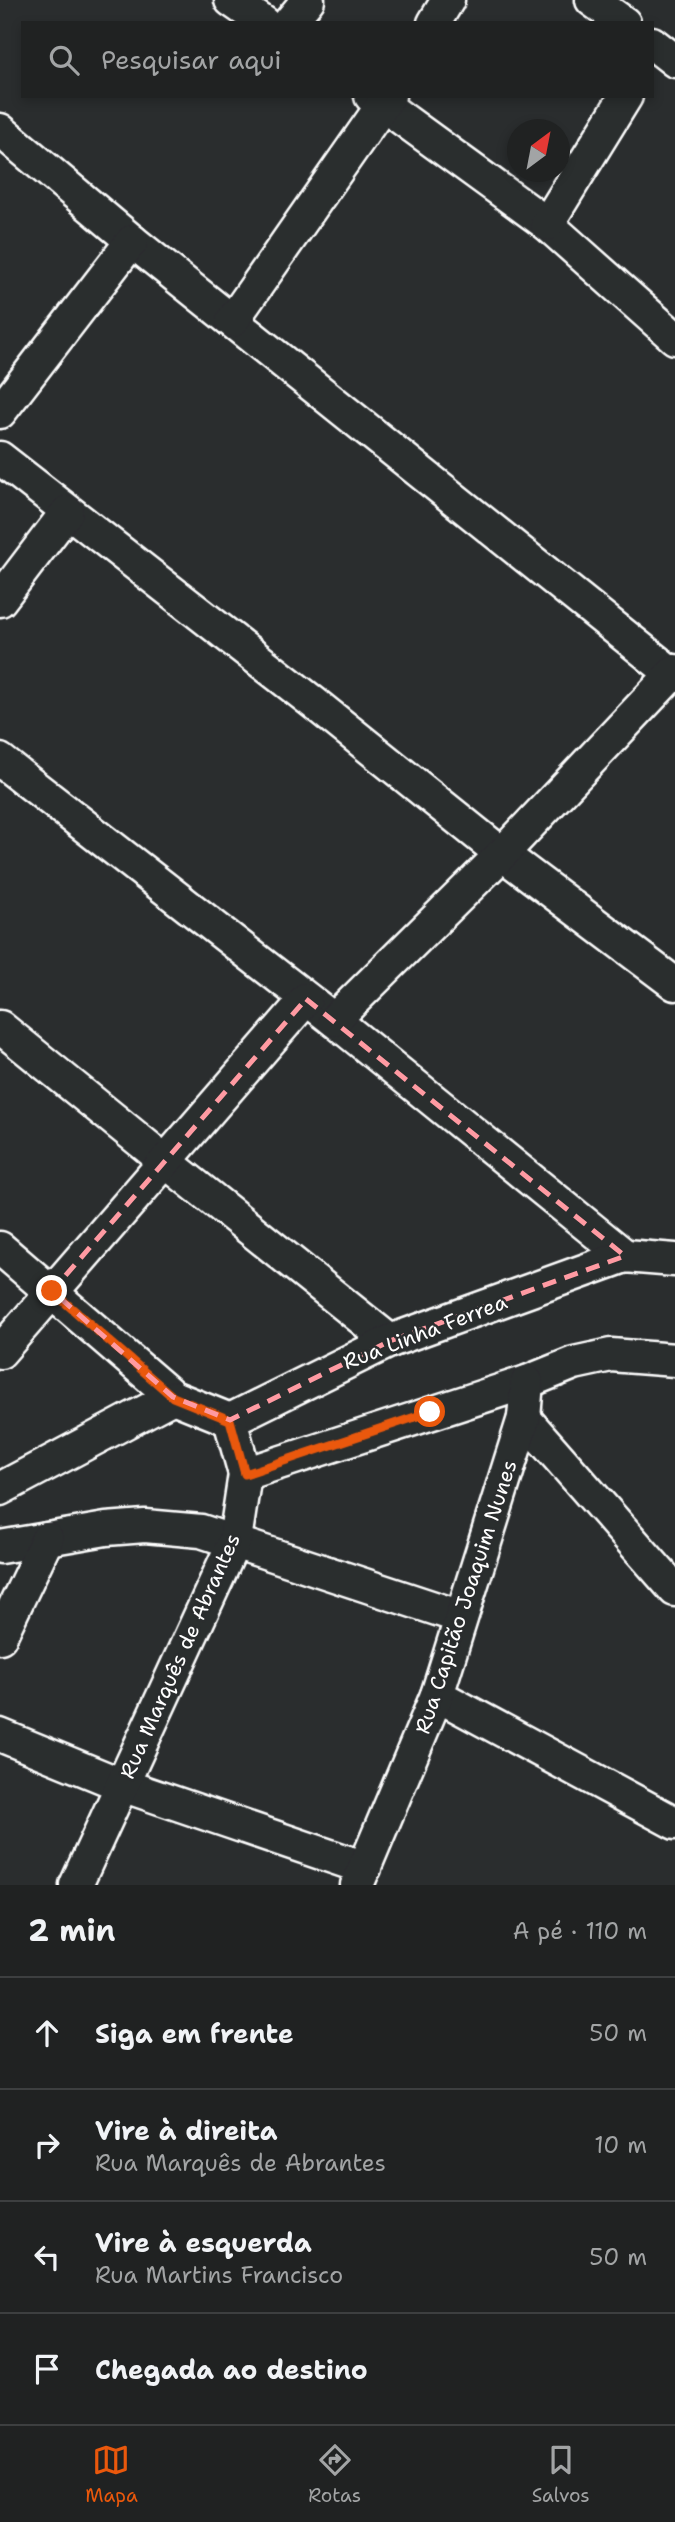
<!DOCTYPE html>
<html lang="pt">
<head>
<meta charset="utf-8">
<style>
  :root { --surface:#202222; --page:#2d2f2f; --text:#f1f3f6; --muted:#a2a4a5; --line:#3d3f40; --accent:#ea580c }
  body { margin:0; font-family:"Shantell Sans",sans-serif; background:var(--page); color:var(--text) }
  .compass { position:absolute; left:507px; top:119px; width:63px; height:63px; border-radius:50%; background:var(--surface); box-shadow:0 4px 10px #0003; rotate:32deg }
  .stop { position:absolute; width:21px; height:21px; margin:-16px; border:5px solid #ea580c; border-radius:50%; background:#fff }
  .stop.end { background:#ea580c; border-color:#fff; box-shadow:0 2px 7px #0008 }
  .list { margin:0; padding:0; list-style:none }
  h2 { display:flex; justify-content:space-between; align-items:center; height:91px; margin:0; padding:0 28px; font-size:30px }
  h2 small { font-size:23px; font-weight:400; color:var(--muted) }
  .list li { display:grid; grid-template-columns:46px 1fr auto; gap:21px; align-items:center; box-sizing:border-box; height:112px; padding:0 28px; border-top:2px solid var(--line) }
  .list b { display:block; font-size:26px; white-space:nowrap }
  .list p { margin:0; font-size:23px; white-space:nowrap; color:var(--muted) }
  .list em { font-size:23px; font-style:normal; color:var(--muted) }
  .icon { flex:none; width:38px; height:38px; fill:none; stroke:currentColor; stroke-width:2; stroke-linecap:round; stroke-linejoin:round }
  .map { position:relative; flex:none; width:675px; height:1885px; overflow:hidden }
  .search { position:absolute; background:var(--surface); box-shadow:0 4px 10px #0003; left:21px; right:21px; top:21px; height:77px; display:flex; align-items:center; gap:18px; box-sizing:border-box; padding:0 24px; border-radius:0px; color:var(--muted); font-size:26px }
  .sheet { height:539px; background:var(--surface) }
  nav { display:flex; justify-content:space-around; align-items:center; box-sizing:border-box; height:98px; border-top:2px solid var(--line); background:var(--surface); font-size:19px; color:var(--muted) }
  nav a { display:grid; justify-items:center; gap:4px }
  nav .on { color:var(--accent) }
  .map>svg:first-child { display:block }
</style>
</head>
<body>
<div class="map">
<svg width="675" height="1885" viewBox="0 0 675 1885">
  <rect width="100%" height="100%" fill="#2a2d2e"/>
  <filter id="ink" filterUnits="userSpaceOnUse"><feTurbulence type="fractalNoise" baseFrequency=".0143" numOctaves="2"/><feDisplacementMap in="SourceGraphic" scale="14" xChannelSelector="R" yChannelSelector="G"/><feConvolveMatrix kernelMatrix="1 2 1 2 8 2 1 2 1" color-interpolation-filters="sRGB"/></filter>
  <g filter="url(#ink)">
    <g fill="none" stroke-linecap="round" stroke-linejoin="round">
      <defs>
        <g id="minor">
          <polyline points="231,0 264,23"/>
          <polyline points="592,0 624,23"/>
          <polyline points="289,23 308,0"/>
          <polyline points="434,23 448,0"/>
          <polyline points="652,43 675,61"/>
          <polyline points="371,96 547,224 675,338"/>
          <polyline points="0,130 132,241 675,676"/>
          <polyline points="547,224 626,96"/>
          <polyline points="232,321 389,96"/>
          <polyline points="0,412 132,241"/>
          <polyline points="0,458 314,703 502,854 675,984"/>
          <polyline points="0,600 67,512"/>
          <polyline points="0,760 334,1020 625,1256"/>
          <polyline points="334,1020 502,854 675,671"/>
          <polyline points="0,1027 165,1161 390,1341"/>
          <polyline points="0,1248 173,1397 230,1420"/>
          <polyline points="0,1352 306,999"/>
          <polyline points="524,1418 675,1590"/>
          <polyline points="230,1420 390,1341 625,1256 675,1260"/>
          <polyline points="245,1474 527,1382 574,1363 611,1355 675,1360"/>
          <polyline points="0,1489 173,1397"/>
          <polyline points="0,1547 106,1529 145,1526 201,1531 461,1617"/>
          <polyline points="0,1637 47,1539"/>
          <polyline points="437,1695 675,1823"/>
          <polyline points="0,1735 122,1785 365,1868"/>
          <polyline points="76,1885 235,1540 245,1474 230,1420"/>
          <polyline points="357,1885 437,1695 524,1418 527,1382"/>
        </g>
      </defs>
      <!-- minor casing -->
      <use href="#minor" stroke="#fff" stroke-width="37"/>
      <!-- minor -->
      <use href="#minor" stroke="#2a2d2e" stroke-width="32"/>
    </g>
  </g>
  <g fill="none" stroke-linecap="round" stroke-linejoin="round" filter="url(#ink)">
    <!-- route -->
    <polyline stroke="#ea580c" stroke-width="9" points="52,1291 173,1397 230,1420 245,1474 430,1412"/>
  </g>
  <!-- marked area -->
  <path fill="none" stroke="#ff9aa2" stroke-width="5" stroke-dasharray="14 9" stroke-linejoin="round" d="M 306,999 L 625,1256 L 390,1341 L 230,1420 L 173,1397 L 52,1291 Z"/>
  <g text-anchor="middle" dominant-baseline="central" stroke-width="5" stroke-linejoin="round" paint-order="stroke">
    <!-- street labels -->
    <g font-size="21" fill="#fff" stroke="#2a2d2e">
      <text transform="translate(425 1332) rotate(-21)">Rua Linha Ferrea</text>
      <text transform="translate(466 1597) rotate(-72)">Rua Capitão Joaquim Nunes</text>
      <text transform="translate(180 1656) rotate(-66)">Rua Marquês de Abrantes</text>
    </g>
  </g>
</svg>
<svg class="compass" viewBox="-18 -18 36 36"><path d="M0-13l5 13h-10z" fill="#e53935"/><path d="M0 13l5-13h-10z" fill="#a2a4a5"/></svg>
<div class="stop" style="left:430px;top:1412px"></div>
<div class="stop end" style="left:52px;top:1291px"></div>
<div class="search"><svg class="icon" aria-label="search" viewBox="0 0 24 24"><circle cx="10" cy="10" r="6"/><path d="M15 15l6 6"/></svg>Pesquisar aqui</div>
</div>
<section class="sheet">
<h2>2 min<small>A pé · 110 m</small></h2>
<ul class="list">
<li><svg class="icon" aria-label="ahead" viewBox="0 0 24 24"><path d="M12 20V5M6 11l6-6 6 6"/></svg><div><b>Siga em frente</b></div><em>50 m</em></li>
<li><svg class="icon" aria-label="right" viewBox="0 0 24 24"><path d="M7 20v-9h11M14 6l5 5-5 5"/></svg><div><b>Vire à direita</b><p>Rua Marquês de Abrantes</p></div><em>10 m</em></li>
<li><svg class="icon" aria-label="left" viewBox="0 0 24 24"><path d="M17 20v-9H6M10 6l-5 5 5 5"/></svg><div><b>Vire à esquerda</b><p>Rua Martins Francisco</p></div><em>50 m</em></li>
<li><svg class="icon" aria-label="arrive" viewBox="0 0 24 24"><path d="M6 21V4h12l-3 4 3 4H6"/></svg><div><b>Chegada ao destino</b></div></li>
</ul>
</section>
<nav>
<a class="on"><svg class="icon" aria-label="map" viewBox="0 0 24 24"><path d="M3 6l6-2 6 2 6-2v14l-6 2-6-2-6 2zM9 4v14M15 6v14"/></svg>Mapa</a>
<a><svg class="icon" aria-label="directions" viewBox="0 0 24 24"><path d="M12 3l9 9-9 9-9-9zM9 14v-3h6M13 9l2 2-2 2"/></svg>Rotas</a>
<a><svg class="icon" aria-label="saved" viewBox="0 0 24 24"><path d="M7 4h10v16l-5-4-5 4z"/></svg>Salvos</a>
</nav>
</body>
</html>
